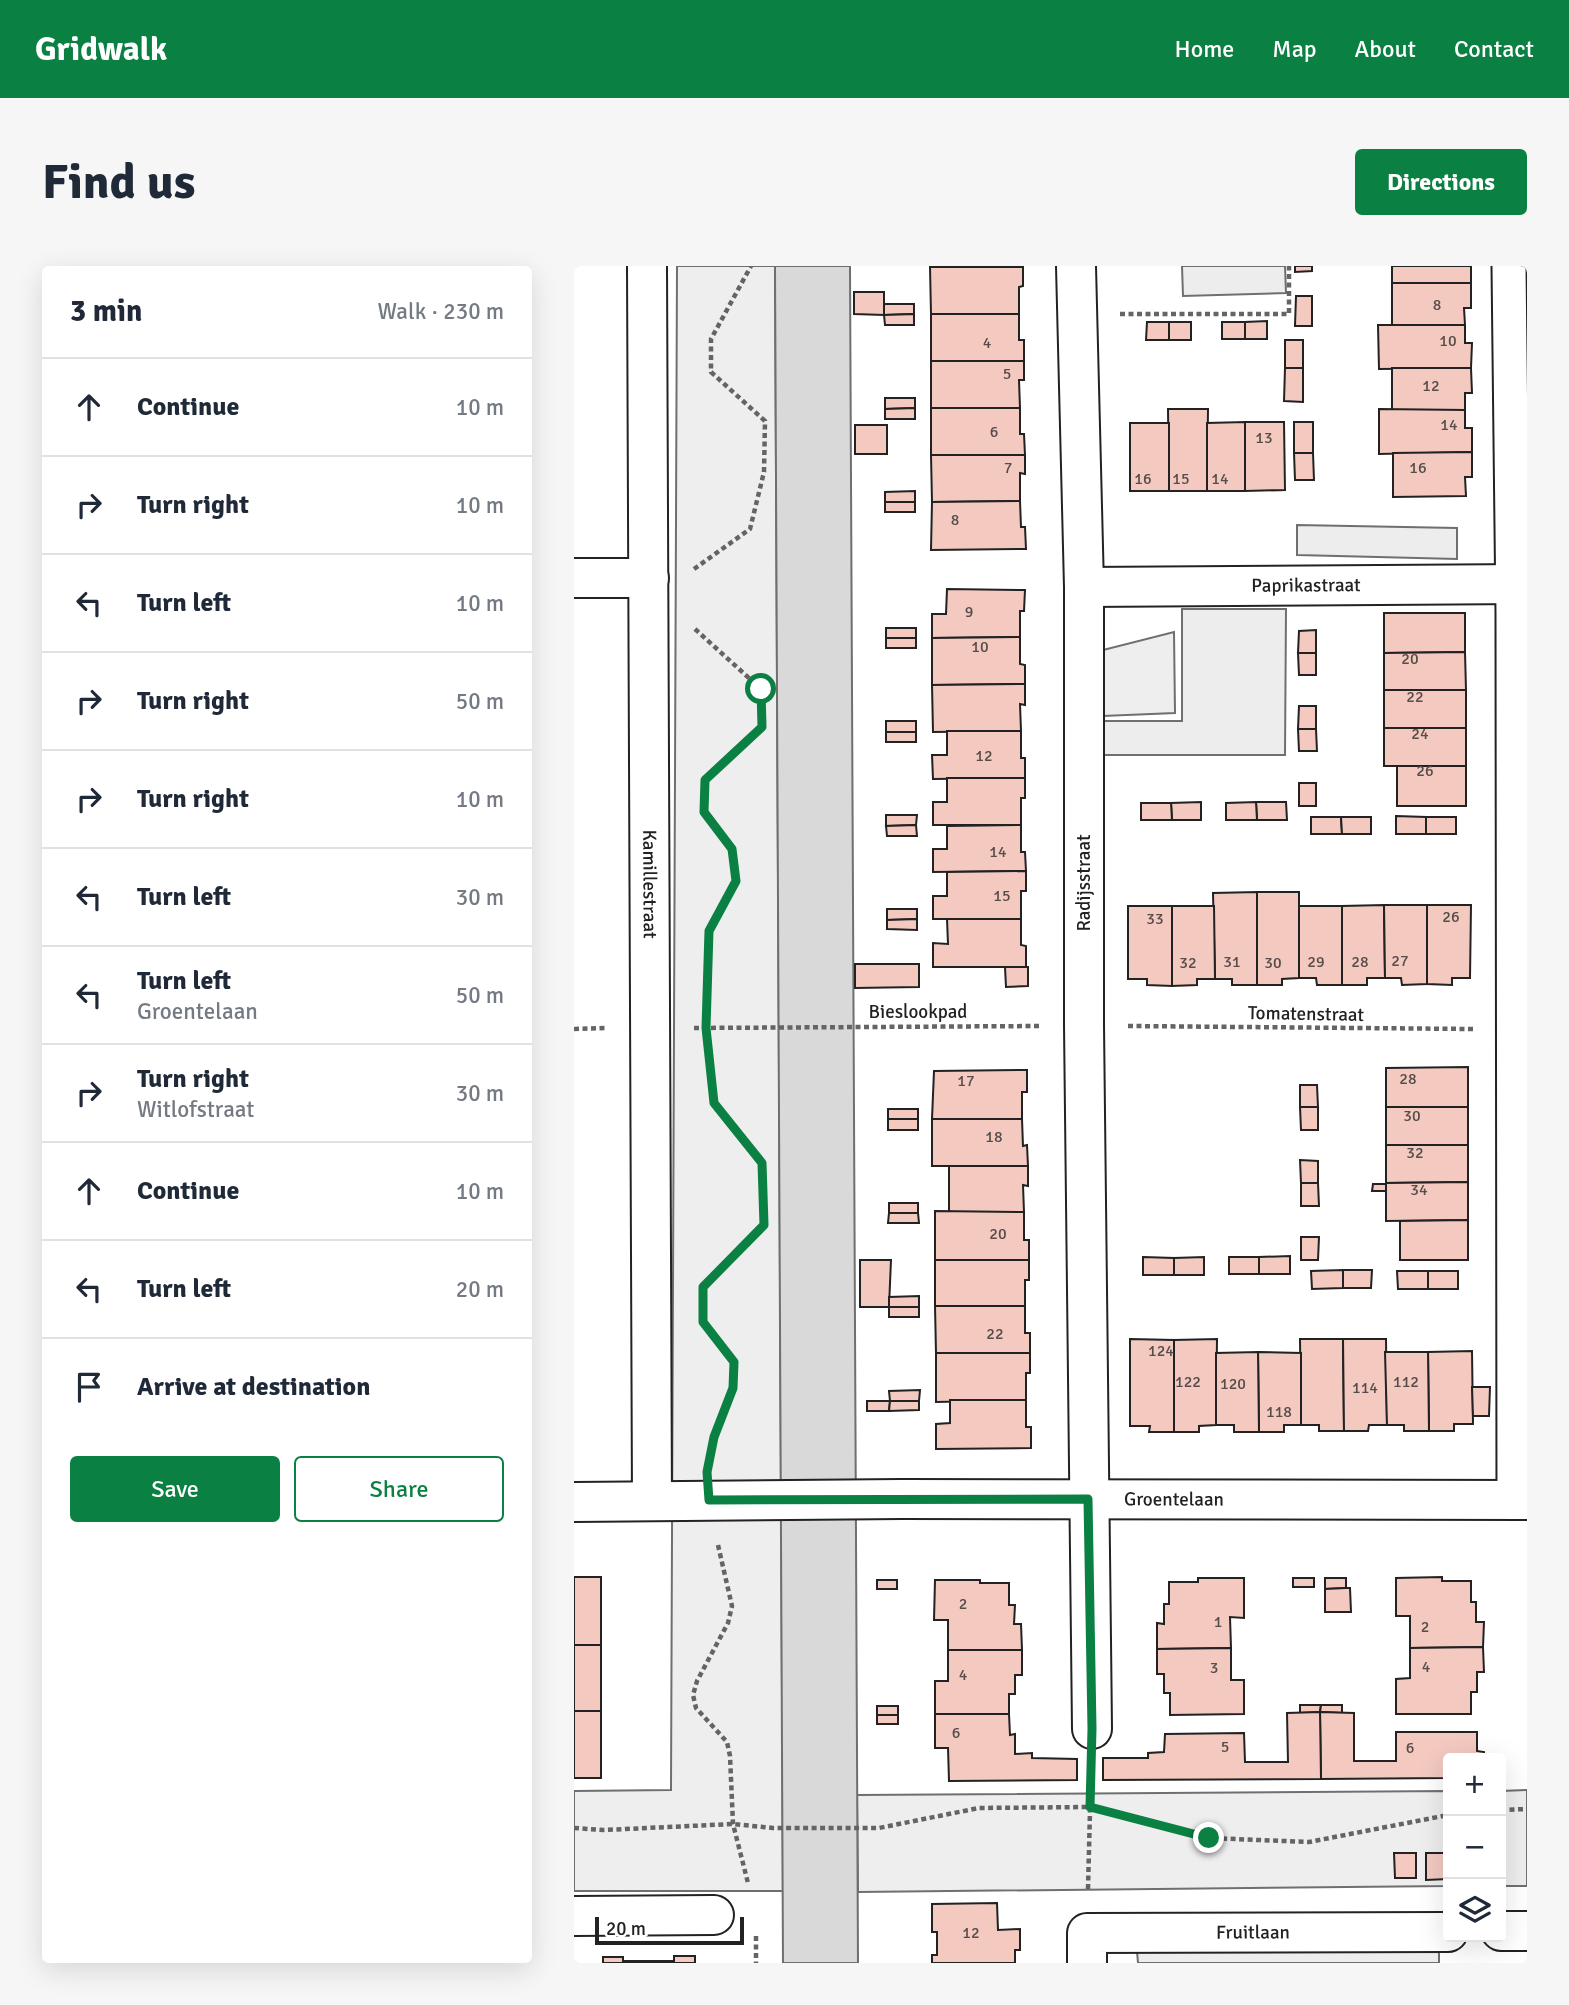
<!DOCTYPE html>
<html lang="en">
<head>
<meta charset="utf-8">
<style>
  :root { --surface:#fff; --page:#f6f6f7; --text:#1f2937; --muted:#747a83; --line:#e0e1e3; --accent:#0b8043 }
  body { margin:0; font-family:Signika,sans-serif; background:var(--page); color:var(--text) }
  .controls { position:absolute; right:21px; bottom:21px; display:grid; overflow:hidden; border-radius:7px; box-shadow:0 7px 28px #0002 }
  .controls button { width:63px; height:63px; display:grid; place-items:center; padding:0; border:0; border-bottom:2px solid var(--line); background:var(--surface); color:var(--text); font:35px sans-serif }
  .scale { position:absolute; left:21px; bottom:18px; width:149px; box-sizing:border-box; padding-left:7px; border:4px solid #222; border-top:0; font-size:19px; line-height:24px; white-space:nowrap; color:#222; -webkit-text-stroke:5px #fff; paint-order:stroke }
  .stop { position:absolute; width:21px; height:21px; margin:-16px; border:5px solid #0b8043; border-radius:50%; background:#fff }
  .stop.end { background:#0b8043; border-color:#fff; box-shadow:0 2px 7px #0008 }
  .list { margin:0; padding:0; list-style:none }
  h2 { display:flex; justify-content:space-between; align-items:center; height:91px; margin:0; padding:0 28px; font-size:30px }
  h2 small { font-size:23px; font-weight:400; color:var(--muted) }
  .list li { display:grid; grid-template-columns:46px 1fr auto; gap:21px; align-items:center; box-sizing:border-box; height:98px; padding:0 28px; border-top:2px solid var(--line) }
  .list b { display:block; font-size:26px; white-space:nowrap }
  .list p { margin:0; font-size:23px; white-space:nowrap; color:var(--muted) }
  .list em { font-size:23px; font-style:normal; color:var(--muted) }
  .actions { display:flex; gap:14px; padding:21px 28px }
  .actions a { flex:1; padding:16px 0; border:2px solid var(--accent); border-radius:7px; text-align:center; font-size:24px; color:var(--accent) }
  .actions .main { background:var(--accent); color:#fff }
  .icon { flex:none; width:38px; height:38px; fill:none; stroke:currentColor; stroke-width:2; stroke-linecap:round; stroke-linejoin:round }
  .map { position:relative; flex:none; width:953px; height:1697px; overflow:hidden; border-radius:7px }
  header { display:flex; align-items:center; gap:42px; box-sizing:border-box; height:98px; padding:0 35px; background:var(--accent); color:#fff }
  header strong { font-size:33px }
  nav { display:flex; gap:38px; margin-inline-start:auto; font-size:24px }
  .intro { display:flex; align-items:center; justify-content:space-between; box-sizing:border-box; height:168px; padding:0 42px }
  h1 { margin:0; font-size:49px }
  .button { padding:18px 32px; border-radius:7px; background:var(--accent); color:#fff; font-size:24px; font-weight:700 }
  main { display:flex; gap:42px; padding:0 42px }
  aside { flex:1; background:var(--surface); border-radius:7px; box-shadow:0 7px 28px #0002 }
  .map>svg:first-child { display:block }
</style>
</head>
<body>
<header>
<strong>Gridwalk</strong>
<nav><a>Home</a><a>Map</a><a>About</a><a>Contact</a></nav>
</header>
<div class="intro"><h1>Find us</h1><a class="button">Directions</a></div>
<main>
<aside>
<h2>3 min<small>Walk · 230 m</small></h2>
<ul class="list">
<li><svg class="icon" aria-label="ahead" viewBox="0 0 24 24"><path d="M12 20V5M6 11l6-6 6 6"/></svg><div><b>Continue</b></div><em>10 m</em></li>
<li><svg class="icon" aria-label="right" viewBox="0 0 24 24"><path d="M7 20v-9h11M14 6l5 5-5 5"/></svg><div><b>Turn right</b></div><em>10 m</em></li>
<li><svg class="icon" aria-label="left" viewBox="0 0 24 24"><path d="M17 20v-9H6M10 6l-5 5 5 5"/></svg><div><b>Turn left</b></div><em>10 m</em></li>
<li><svg class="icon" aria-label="right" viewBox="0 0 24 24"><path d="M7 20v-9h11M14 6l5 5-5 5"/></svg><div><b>Turn right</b></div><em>50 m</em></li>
<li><svg class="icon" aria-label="right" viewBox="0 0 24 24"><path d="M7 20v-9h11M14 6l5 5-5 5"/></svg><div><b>Turn right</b></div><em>10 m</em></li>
<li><svg class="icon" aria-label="left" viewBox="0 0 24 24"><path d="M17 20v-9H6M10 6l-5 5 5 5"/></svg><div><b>Turn left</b></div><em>30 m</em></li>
<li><svg class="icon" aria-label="left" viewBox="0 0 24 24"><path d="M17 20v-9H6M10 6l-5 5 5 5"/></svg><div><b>Turn left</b><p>Groentelaan</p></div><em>50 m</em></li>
<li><svg class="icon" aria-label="right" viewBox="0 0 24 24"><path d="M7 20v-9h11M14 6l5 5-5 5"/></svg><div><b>Turn right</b><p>Witlofstraat</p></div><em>30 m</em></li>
<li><svg class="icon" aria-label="ahead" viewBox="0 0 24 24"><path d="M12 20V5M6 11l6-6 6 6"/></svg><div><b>Continue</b></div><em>10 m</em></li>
<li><svg class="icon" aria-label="left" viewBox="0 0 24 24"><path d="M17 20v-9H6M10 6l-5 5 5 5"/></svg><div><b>Turn left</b></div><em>20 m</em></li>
<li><svg class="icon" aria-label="arrive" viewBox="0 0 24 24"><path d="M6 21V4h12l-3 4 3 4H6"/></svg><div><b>Arrive at destination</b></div></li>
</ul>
<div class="actions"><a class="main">Save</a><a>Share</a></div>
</aside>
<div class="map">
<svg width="953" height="1697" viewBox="0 0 953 1697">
  <rect width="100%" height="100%" fill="#fff"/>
  <!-- green -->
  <g fill="#eee" stroke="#6f6f6f" stroke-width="2">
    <polygon points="103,0 201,0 209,1625 0,1625 0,1525 97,1524"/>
    <polygon points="600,366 601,447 529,450 529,384"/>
    <polygon points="953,1524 953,1620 927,1620 927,1525"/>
    <polygon points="874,1525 874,1620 284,1626 283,1529"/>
  </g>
  <!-- parking -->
  <g fill="#ededed" stroke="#6f6f6f" stroke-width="2">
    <polygon points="608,0 711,0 712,27 609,30"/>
    <polygon points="723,259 883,262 883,293 723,289"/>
    <polygon points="608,343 712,343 711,489 528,489 527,455 608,455"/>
    <polygon points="865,1684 865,1697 564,1697 563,1685"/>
  </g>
  <!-- water -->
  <polygon fill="#d9d9d9" stroke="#6f6f6f" stroke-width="2" points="201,0 276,0 284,1697 209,1697"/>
  <!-- building -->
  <g fill="#f3c9c0" stroke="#222" stroke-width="2">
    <rect x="356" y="0" width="93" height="1"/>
    <polygon points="721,0 738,0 738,5 721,6"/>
    <rect x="818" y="0" width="79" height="17"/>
    <polygon points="356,1 449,1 449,20 445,21 445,48 357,48"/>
    <polygon points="818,17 897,17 897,42 890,42 891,59 818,60"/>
    <polygon points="280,26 310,26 310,49 280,48"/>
    <polygon points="722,30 738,30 738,60 721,60"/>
    <polygon points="310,38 340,38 340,48 310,49"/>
    <polygon points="340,48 340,59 311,59 310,49"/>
    <polygon points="357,48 445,48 445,74 450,74 450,95 357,95"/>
    <polygon points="693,55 693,73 671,73 671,56"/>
    <polygon points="573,56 595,56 595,74 572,74"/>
    <rect x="595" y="56" width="22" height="18"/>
    <rect x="648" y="56" width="23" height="17"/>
    <polygon points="804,59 891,59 891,77 898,77 897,102 805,103"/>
    <rect x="711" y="74" width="18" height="28"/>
    <polygon points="357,95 450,95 450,114 445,114 446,142 357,142"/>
    <polygon points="711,102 729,102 729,136 710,135"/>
    <polygon points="818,102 897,102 898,127 891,127 891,144 818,145"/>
    <polygon points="311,132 341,132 341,142 311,143"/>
    <polygon points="341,142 341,153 311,153 311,143"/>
    <polygon points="357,142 446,142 446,168 450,168 451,189 357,189"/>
    <polygon points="594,143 634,143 633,225 595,225"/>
    <polygon points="805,143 891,144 891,162 898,162 898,186 805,188"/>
    <polygon points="671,156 671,225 633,225 633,157"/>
    <polygon points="671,156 710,156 711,224 671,225"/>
    <rect x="720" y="156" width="19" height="31"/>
    <rect x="556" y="157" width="39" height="68"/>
    <rect x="281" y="159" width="32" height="29"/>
    <polygon points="898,186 898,211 891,211 892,230 819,231 819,187"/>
    <polygon points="720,187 739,187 740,214 721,214"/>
    <polygon points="357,189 451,189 451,208 446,207 446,235 358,236"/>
    <polygon points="341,225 341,236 311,236 311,226"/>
    <polygon points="446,235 447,261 451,261 452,283 357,284 358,236"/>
    <rect x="311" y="236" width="30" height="10"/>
    <polygon points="373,323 451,324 450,345 446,345 446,371 358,372 358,348 372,348"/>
    <polygon points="810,347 891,347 891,386 810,387"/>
    <rect x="312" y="362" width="30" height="10"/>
    <polygon points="742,364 742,387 724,387 725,365"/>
    <polygon points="446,371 446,398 451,399 451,418 358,419 358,372"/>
    <rect x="312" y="372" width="30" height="10"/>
    <polygon points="891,386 892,424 810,424 810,387"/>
    <polygon points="724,387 742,387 742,409 725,409"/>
    <polygon points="451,418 451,439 446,438 447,465 359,466 358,419"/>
    <rect x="810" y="424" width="82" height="38"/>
    <polygon points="725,440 742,440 742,463 724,463"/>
    <rect x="312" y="455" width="30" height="11"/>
    <rect x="810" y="462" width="82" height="38"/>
    <polygon points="724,463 742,463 743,485 725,485"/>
    <polygon points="373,465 447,465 447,492 451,492 451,512 359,513 358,489 373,489"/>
    <rect x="312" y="466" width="30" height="10"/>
    <rect x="823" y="500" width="69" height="40"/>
    <polygon points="373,512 451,512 451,532 447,532 447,559 359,559 359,536 373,536"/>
    <rect x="725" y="517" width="17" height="23"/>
    <polygon points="627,536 627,554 598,554 597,537"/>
    <polygon points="682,536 712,536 713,554 683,554"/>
    <polygon points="682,536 683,554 652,554 652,537"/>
    <polygon points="567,537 597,537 598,554 567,554"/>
    <polygon points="312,549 343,549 342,559 312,560"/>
    <polygon points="822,550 852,551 852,568 822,568"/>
    <polygon points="737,551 767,551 768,568 737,568"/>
    <polygon points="767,551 797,551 797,568 768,568"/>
    <rect x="852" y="551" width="30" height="17"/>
    <polygon points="342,559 343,570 313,570 312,560"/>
    <polygon points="447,559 447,586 451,586 452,605 359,606 359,583 373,583 373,560"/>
    <polygon points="452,605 452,625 447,625 447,653 359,653 359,630 373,630 373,606"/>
    <polygon points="683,626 725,626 725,712 708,713 708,719 683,719"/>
    <polygon points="683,626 683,719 658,719 658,713 641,713 639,627"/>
    <polygon points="810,639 811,712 793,712 793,719 768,719 768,640"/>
    <polygon points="810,639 853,639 853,718 828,719 827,712 811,712"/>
    <polygon points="853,639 897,639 896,712 878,712 878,719 853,718"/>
    <polygon points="554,640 598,640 598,720 573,719 573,713 554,713"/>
    <polygon points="598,640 640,640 641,713 623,713 623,719 598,720"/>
    <polygon points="725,640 768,640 768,719 743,719 742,712 725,712"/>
    <polygon points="313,643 343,643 343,653 313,654"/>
    <polygon points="343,653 343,664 313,663 313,654"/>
    <polygon points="373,653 447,653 447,679 452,680 452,701 359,701 359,677 374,678"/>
    <polygon points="281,698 345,698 345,721 281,722"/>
    <polygon points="431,701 454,701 454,720 432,721"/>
    <polygon points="894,801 894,841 812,841 812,802"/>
    <polygon points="453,804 453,826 448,826 448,853 358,853 360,805"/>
    <polygon points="726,819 743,819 744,841 726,841"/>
    <polygon points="726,841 744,841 744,864 727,864"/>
    <rect x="812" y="841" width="82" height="38"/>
    <rect x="314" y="843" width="30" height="10"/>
    <rect x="314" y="853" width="30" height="11"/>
    <polygon points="358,853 448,853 449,880 453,879 454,900 358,900"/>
    <polygon points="812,879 894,879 894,916 812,917"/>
    <polygon points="726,894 744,895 744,917 727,917"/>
    <polygon points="375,900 454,900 454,920 449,919 450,946 375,947"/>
    <polygon points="894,916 894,954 812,955 812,917"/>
    <polygon points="727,917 744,917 745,940 727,940"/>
    <polygon points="799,918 812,918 812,925 798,925"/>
    <rect x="315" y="937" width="29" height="10"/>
    <polygon points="361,945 450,946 450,974 455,974 455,994 361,994"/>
    <polygon points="315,947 344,947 345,957 314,957"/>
    <polygon points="894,954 894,994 826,994 826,955"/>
    <polygon points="727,971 745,971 744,994 727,994"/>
    <polygon points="716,990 716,1008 685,1008 685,991"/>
    <polygon points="569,991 600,992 600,1009 569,1009"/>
    <polygon points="630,991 630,1009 600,1009 600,992"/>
    <rect x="655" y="991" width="30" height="17"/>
    <polygon points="286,994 317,994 315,1041 286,1041"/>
    <polygon points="361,994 455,994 455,1014 451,1014 451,1040 361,1040"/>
    <polygon points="769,1004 769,1022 738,1023 737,1005"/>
    <polygon points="769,1004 798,1004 797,1022 769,1022"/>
    <polygon points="823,1005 854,1005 854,1023 824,1023"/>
    <rect x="854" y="1005" width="30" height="18"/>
    <polygon points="345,1030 345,1041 315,1041 315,1031"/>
    <polygon points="361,1040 451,1040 451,1067 456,1067 456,1087 362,1087"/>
    <rect x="315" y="1041" width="30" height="10"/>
    <polygon points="556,1073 600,1074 600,1166 575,1166 576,1160 556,1160"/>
    <polygon points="643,1073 642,1159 625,1160 625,1166 600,1166 600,1074"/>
    <polygon points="726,1073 769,1073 770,1165 745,1165 745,1159 727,1159"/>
    <polygon points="769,1073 812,1073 813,1159 795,1159 794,1165 770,1165"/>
    <polygon points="898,1085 899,1158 880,1158 880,1165 855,1165 854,1086"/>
    <polygon points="684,1086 727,1087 727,1159 710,1159 710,1166 685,1166"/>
    <polygon points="684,1086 685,1166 660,1166 660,1159 642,1159 642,1087"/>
    <polygon points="811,1086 854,1086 855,1165 830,1165 830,1159 813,1159"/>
    <polygon points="362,1087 456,1087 456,1107 452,1107 452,1134 362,1136"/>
    <polygon points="898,1121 916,1121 915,1150 899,1150"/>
    <polygon points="346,1124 345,1135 316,1135 315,1125"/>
    <polygon points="376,1134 452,1134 452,1161 457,1161 457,1182 362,1183 362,1158 376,1157"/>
    <polygon points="293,1135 316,1135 315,1145 293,1145"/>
    <polygon points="316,1135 345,1135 345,1144 315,1145"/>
    <rect x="0" y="1311" width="27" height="68"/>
    <polygon points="868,1311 868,1315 897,1315 897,1336 902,1336 902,1356 910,1356 909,1381 836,1382 836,1350 822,1350 822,1312"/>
    <polygon points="624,1312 670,1312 670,1352 656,1351 657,1382 583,1383 583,1357 590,1358 590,1338 595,1338 595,1316 624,1316"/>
    <rect x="719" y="1312" width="21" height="9"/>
    <polygon points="751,1312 772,1312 772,1322 751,1323"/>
    <rect x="303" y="1314" width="20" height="9"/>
    <polygon points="361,1314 406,1314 406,1317 435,1317 435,1339 441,1339 440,1358 447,1358 448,1384 374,1384 374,1354 360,1354"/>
    <polygon points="772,1322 776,1322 777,1346 751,1346 751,1323"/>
    <rect x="0" y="1379" width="27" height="66"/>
    <polygon points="909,1381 910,1406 903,1406 903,1426 897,1426 897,1448 822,1448 822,1413 836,1412 836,1382"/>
    <polygon points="657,1382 657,1414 670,1414 670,1448 596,1449 596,1427 590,1427 590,1408 583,1408 583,1383"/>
    <polygon points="374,1384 448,1384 448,1409 441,1409 441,1428 435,1428 435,1448 361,1448 361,1415 374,1415"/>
    <polygon points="726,1439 747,1439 746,1446 726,1447"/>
    <polygon points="747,1439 768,1439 768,1447 746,1446"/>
    <rect x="303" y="1440" width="21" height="9"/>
    <rect x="0" y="1445" width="27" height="67"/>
    <polygon points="746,1446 780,1447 780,1495 822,1495 822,1466 903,1466 903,1485 910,1486 910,1492 874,1492 874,1512 747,1513"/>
    <polygon points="746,1446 747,1513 529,1514 529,1492 574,1492 574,1487 590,1486 591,1468 670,1467 671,1496 714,1496 713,1447"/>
    <polygon points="361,1448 435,1448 436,1469 441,1468 441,1488 458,1487 458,1492 503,1493 503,1514 375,1515 374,1482 361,1482"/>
    <rect x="303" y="1449" width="21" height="9"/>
    <polygon points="820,1587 842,1587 842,1612 821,1612"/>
    <polygon points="852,1587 874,1587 874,1613 852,1614"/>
    <polygon points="423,1637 424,1664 446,1663 446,1684 441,1684 441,1697 358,1697 358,1689 363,1689 363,1666 358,1666 358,1638"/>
    <polygon points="100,1690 121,1690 121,1697 75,1697 75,1695 100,1695"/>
    <polygon points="29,1691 49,1691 49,1695 75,1695 75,1697 29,1697"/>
  </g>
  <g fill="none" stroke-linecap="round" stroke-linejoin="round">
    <defs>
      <polyline id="pedestrian" points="935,0 939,348 940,1233"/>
      <g id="minor">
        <path id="s1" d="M 73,0 L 78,1235"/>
        <polyline points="502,0 510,321 510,759 518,1463"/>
        <polyline points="0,312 75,312"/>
        <path id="s2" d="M 510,321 L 953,318"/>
        <path id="s3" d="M 0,1236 L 328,1233 L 953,1234"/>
        <polyline points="0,1650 140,1649"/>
        <polyline points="927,1665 953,1665"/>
        <path id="s4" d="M 513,1697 L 513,1667 L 874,1666"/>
      </g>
    </defs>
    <!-- pedestrian casing -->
    <use href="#pedestrian" stroke="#222" stroke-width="37"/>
    <!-- minor casing -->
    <use href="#minor" stroke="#222" stroke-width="42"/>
    <!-- path -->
    <g stroke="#646464" stroke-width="4.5" stroke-dasharray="5 3.5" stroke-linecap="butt">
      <polyline points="546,48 715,48 715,0"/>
      <polyline points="120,303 176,263 190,206 191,155 137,106 137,73 177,0"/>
      <polyline points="121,363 187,423 189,461 131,514 130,546 158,583 162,615 135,665 132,762 140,837 188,897 190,959 129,1021 129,1056 160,1095 159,1122 140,1171 136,1191"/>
      <polyline points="554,760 899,763"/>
      <polyline points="120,762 465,760"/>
      <polyline points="0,763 31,762"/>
      <polyline points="144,1279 158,1340 154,1357 123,1415 119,1429 122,1442 153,1476 156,1490 159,1558 174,1617"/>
      <polyline points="927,1544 953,1543"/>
      <polyline points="0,1562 30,1564 159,1558 199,1562 305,1562 405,1542 516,1541 635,1572 735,1576 874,1549"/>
      <polyline points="514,1623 517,1506"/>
      <polyline points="182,1670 182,1697"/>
    </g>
    <!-- pedestrian -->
    <use href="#pedestrian" stroke="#fff" stroke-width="33"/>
    <!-- minor -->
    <use href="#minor" stroke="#fff" stroke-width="38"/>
  </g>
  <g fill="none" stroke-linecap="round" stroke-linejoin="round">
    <!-- route -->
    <polyline stroke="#0b8043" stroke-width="9" points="187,423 188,461 131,514 130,546 158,583 162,615 135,665 132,762 140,837 188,897 190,959 129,1021 129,1056 160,1096 159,1122 140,1171 133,1206 135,1234 514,1233 518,1463 516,1541 635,1572"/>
  </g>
  <g text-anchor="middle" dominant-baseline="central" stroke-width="5" stroke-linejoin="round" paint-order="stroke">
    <!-- number labels -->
    <g font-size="16" fill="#564c4a">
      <text x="863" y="39">8</text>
      <text x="874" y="75">10</text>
      <text x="413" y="77">4</text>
      <text x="433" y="108">5</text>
      <text x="857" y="120">12</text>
      <text x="875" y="159">14</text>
      <text x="420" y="166">6</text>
      <text x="690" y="172">13</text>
      <text x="434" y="202">7</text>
      <text x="844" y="202">16</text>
      <text x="569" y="213">16</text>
      <text x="607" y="213">15</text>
      <text x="646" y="213">14</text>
      <text x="381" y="254">8</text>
      <text x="395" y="346">9</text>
      <text x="406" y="381">10</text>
      <text x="836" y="393">20</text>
      <text x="841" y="431">22</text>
      <text x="846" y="468">24</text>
      <text x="410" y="490">12</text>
      <text x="851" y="505">26</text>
      <text x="424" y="586">14</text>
      <text x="428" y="630">15</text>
      <text x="877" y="651">26</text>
      <text x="581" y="653">33</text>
      <text x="826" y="695">27</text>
      <text x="658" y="696">31</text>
      <text x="742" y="696">29</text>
      <text x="786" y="696">28</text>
      <text x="614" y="697">32</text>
      <text x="699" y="697">30</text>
      <text x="834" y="813">28</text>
      <text x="392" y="815">17</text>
      <text x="838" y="850">30</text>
      <text x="420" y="871">18</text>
      <text x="841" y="887">32</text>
      <text x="845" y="924">34</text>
      <text x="424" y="968">20</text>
      <text x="421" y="1068">22</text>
      <text x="587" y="1085">124</text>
      <text x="614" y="1116">122</text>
      <text x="832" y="1116">112</text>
      <text x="659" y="1118">120</text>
      <text x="791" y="1122">114</text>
      <text x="705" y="1146">118</text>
      <text x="389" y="1338">2</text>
      <text x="644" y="1356">1</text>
      <text x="851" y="1361">2</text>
      <text x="852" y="1401">4</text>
      <text x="640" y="1402">3</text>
      <text x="389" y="1409">4</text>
      <text x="382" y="1467">6</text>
      <text x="651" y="1481">5</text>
      <text x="836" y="1482">6</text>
      <text x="397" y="1667">12</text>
    </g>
    <!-- street labels -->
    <g font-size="19" fill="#222" stroke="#fff">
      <text stroke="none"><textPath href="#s2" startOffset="222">Paprikastraat</textPath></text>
      <text stroke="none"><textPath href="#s1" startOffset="618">Kamillestraat</textPath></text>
      <text transform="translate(510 617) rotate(-90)">Radijsstraat</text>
      <text x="344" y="746">Bieslookpad</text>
      <text transform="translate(732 748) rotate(1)">Tomatenstraat</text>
      <text stroke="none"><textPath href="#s3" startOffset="600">Groentelaan</textPath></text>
      <text stroke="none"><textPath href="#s4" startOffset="196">Fruitlaan</textPath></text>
    </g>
  </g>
</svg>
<div class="controls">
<button>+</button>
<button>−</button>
<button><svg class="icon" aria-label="layers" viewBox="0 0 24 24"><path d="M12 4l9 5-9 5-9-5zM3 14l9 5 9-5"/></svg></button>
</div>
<div class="scale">20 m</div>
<div class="stop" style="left:187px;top:423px"></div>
<div class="stop end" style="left:635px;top:1572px"></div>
</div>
</main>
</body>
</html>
